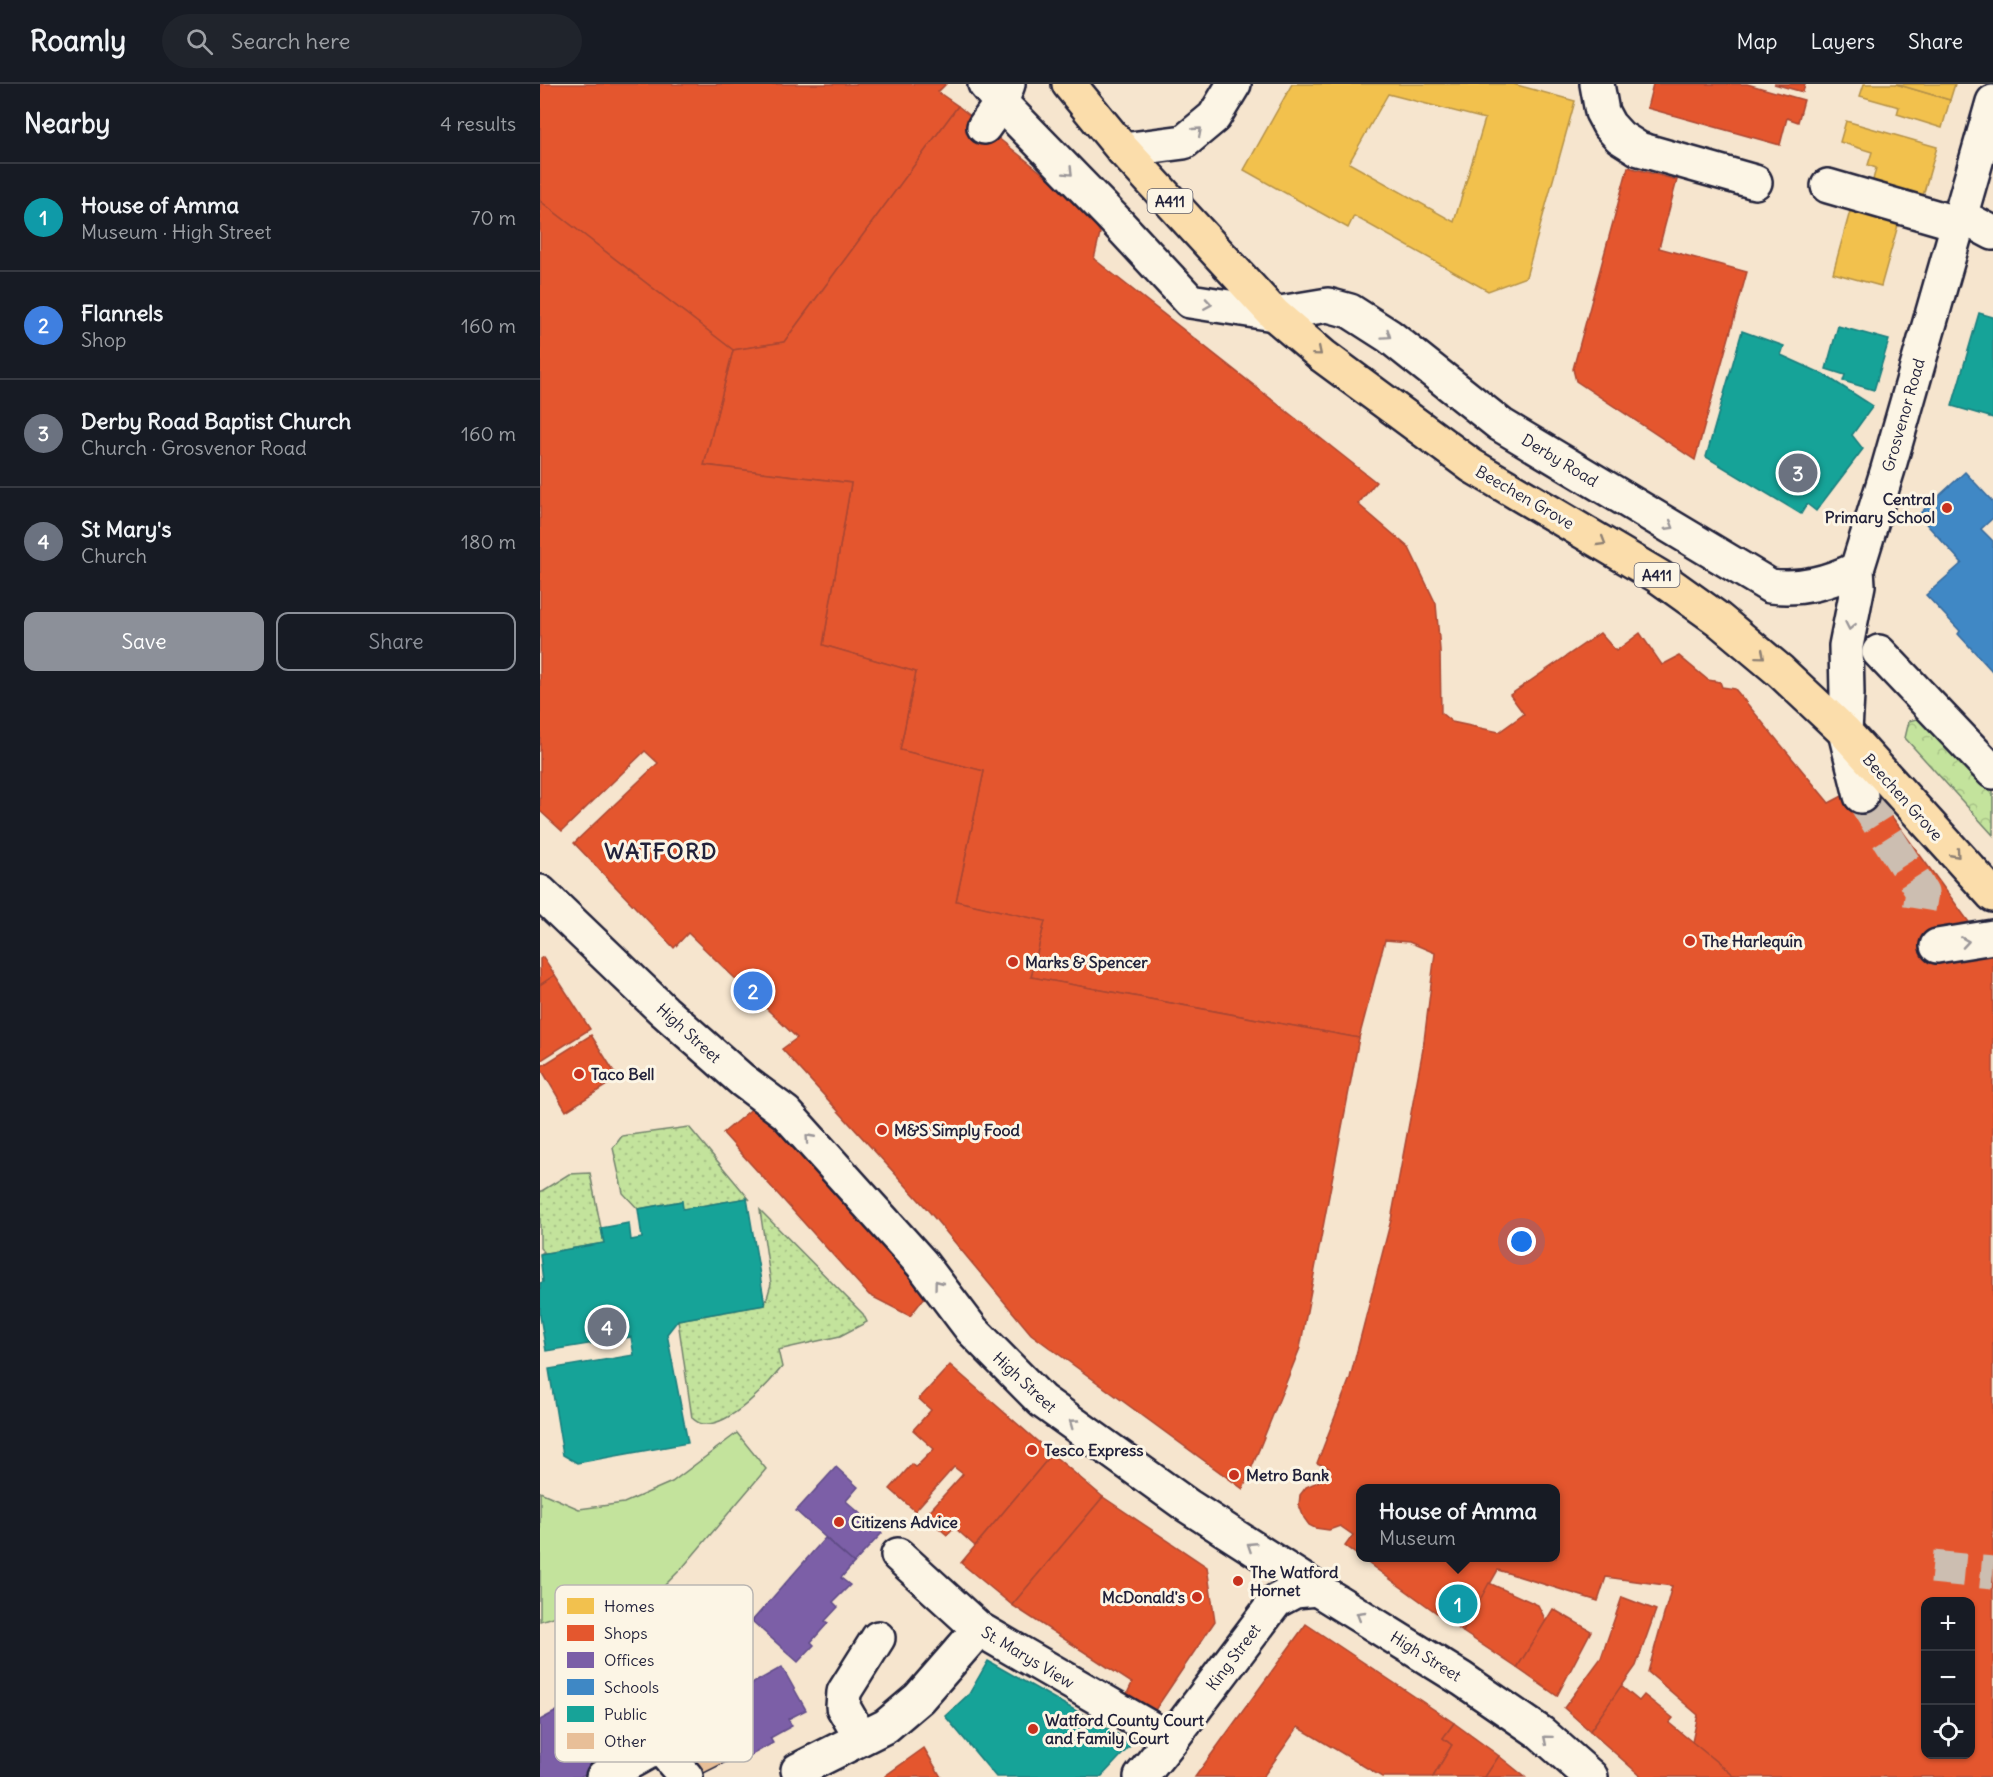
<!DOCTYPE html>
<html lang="en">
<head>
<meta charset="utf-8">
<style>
  :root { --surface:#171b24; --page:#20242c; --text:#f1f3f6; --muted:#9ea1a6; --line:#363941; --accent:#8c9099 }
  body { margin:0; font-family:Delius,sans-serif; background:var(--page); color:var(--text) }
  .controls { position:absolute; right:18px; bottom:18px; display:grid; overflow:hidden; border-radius:12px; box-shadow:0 2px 4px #0004 }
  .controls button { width:54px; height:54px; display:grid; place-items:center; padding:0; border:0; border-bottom:2px solid var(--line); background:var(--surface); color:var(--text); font:30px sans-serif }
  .you { position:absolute; left:982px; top:1158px; width:21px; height:21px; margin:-15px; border:4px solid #fff; border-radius:50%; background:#1a73e8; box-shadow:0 0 0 9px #1a73e833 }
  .badge { display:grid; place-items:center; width:39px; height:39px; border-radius:50%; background:var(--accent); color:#fff; font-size:20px; font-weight:700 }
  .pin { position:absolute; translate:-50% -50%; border:3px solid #fff; box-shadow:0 2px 6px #0006 }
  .popup { position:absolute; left:816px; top:1400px; width:204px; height:78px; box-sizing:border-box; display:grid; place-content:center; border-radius:12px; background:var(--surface); filter:drop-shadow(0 2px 4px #0005); font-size:20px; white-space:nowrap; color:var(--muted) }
  .popup b { font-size:22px; color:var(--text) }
  .popup::after { content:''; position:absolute; left:50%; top:100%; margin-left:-12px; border:12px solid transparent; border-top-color:var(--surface) }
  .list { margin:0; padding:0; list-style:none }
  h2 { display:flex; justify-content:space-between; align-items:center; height:78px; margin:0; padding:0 24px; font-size:26px }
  h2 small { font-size:20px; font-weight:400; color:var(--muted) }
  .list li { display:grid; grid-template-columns:39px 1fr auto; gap:18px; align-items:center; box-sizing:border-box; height:108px; padding:0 24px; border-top:2px solid var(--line) }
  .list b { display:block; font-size:22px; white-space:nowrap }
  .list p { margin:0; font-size:20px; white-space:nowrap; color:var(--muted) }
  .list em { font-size:20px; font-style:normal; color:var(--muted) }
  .actions { display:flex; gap:12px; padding:18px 24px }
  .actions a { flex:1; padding:14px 0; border:2px solid var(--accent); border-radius:12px; text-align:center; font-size:21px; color:var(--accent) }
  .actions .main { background:var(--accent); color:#fff }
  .icon { flex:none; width:33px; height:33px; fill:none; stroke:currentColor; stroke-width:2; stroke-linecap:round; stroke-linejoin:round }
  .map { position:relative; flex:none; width:1453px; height:1693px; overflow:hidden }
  header { display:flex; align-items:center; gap:36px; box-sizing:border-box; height:84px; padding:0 30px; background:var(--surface); border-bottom:2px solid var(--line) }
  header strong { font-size:28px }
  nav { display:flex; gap:33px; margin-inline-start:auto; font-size:21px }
  .search { width:420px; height:54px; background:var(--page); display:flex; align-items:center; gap:15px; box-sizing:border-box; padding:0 21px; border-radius:33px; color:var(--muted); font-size:22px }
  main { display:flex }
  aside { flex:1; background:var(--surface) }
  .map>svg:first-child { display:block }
</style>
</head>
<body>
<header>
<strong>Roamly</strong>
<div class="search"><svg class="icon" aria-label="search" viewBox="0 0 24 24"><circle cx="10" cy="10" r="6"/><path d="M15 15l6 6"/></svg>Search here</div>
<nav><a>Map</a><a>Layers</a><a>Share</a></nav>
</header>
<main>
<aside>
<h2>Nearby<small>4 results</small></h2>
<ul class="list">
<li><span class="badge" style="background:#0f9aa8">1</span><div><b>House of Amma</b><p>Museum · High Street</p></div><em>70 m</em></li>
<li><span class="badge" style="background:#3f7fe0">2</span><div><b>Flannels</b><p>Shop</p></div><em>160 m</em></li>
<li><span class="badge" style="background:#6b7280">3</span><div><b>Derby Road Baptist Church</b><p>Church · Grosvenor Road</p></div><em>160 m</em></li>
<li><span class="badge" style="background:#6b7280">4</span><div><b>St Mary's</b><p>Church</p></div><em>180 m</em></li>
</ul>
<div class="actions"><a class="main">Save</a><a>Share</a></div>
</aside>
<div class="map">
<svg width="1453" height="1693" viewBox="0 0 1453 1693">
  <defs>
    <pattern id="grass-dots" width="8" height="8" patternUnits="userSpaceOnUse" patternTransform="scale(1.5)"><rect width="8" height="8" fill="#c3e39c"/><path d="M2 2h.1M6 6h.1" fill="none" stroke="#a7c287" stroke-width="1.8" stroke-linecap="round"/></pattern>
    <pattern id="forest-crowns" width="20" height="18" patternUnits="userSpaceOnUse" patternTransform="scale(1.5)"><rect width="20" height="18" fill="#c3e39c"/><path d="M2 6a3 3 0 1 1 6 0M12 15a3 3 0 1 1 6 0" fill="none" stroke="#a7c287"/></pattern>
  </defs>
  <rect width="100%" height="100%" fill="#f6e5ce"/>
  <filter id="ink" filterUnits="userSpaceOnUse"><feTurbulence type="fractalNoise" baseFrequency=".0167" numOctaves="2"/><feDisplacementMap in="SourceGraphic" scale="12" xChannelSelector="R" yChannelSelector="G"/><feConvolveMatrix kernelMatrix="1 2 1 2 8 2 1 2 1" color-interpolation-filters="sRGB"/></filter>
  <g filter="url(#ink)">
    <!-- grass -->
    <g fill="url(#grass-dots)" stroke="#72826c" stroke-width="1.5">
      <polygon points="149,1043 210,1116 207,1114 143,1125 141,1117 98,1125 83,1109 73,1064 82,1052"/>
      <polygon points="50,1089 64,1159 0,1170 4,1168 0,1164 0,1108 29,1090"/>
      <path d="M 220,1126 L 323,1230 L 327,1238 L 300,1252 L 238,1266 L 242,1283 C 227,1302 190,1342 164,1340 C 159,1340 156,1337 152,1334 L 138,1236 L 225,1221 L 231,1200 Z"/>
    </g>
    <!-- forest -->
    <polygon fill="url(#forest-crowns)" stroke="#72826c" stroke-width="1.5" points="1387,632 1453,704 1453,751 1365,654 1369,637"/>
    <!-- park -->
    <polygon fill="#c3e39c" stroke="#72826c" stroke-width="1.5" points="197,1349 226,1385 143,1483 103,1523 59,1538 22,1530 0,1537 0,1408 39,1425 84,1419 132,1398"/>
    <!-- homes -->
    <g fill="#f2c14e" stroke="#b49148" stroke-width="1.5" fill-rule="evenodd">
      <path d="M 752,0 L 973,0 L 1035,17 L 986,193 L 948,207 L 814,132 L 808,144 L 704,86 ZM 848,10 L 945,35 L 914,138 L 809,79 Z"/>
      <polygon points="1324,0 1356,0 1410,16 1402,44 1357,30 1359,23 1320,12"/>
      <polygon points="1356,0 1415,0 1410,16"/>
      <polygon points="1306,37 1397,63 1380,122 1330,108 1336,84 1328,81 1332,68 1300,58"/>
      <polygon points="1312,120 1360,134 1341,202 1293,189"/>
    </g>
    <!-- shops -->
    <g fill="#e4572e" stroke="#aa4732" stroke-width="1.5" fill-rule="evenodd">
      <polygon points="0,0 406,0 398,8 418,22 244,258 193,266 0,117"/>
      <polygon points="1113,0 1207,0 1264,16 1258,38 1247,34 1240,61 1107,24"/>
      <polygon points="1234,0 1265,0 1263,8"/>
      <path d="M 418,22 L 546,124 L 560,149 L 554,175 L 836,398 L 818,420 L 869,464 L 896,520 L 900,566 L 901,629 L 912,638 L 959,648 L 984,630 L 970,611 L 1060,549 L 1076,567 L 1100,549 L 1122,581 L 1139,572 L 1168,596 L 1180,598 L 1182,603 L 1195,605 L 1289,719 L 1306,710 L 1339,715 L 1453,871 L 1453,1693 L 1195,1693 L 1152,1658 L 1158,1631 L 1108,1588 L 1132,1502 L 1066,1493 L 1058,1517 L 958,1486 L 923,1548 L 821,1474 L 1016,1474 L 1016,1404 L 820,1404 L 820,1473 L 805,1462 L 813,1451 L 800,1442 L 789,1446 L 775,1444 L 769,1441 L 764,1434 L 759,1421 L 760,1411 L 766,1403 L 784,1395 L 789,1384 L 777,1379 L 810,1294 L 851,1136 L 883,965 L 895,869 L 869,858 L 845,856 L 819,954 L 491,893 L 505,837 L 416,817 L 444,687 L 360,666 L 376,588 L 283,561 L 311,399 L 164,381 L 193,266 L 244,258 ZM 1386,1518 L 1430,1518 L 1430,1670 L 1386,1670 Z"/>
      <polygon points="1088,83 1137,96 1119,164 1207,188 1155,376 1036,297 1033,285"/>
      <polygon points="0,117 193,266 164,381 311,399 283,561 376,588 360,666 444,687 416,817 505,837 491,893 819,954 760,1264 703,1405 491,1250 387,1125 242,965 257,954 148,849 134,864 34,759 118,679 105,667 22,747 0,727"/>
      <polygon points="3,873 15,891 0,901 0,875"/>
      <polygon points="15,891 50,945 0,977 0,901"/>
      <polygon points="51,951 78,994 26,1027 0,983"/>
      <polygon points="221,1017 388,1209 370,1232 329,1211 183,1049"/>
      <polygon points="410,1281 512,1370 435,1462 414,1443 407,1451 385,1432 423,1390 414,1383 375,1427 350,1405 372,1380 376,1383 394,1365 373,1346 391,1326 379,1315"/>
      <polygon points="512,1370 563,1413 472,1521 421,1479"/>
      <polygon points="563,1413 667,1483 675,1537 613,1629 585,1614 592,1599 472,1521"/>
      <polygon points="949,1499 998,1521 1006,1537 977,1584 923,1548"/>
      <polygon points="1082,1513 1116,1526 1096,1582 1050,1647 1024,1624 1061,1574"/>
      <polygon points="1013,1525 1051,1547 1017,1612 977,1584"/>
      <polygon points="766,1540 914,1639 903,1654 912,1661 893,1693 842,1693 758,1643 723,1693 655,1693"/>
      <polygon points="1081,1602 1099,1617 1104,1611 1133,1634 1129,1639 1195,1693 1102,1693 1050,1647"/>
      <polygon points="914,1639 959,1672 945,1693 893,1693 912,1661 903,1654"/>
      <polygon points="384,1664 401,1693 345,1693 345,1692"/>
      <polygon points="959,1672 985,1693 945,1693"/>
    </g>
    <!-- offices -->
    <g fill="#7b5ea7" stroke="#604c87" stroke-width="1.5">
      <polygon points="296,1383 318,1403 306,1417 342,1449 314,1479 256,1427"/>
      <polygon points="285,1454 314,1479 301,1494 310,1501 293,1518 298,1523 285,1537 288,1539 271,1558 274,1561 258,1578 212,1537"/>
      <polygon points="242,1583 266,1626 248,1635 252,1642 230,1654 233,1659 206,1674 176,1620"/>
      <polygon points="50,1609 84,1669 40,1693 0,1693 0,1636"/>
    </g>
    <!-- schools -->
    <polygon fill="#3f88c5" stroke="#36699c" stroke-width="1.5" points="1425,388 1453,418 1453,434 1441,445 1453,457 1453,588 1418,550 1420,547 1386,511 1422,479 1378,431"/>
    <!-- public -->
    <g fill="#17a398" stroke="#1a7c7c" stroke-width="1.5">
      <polygon points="1439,229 1453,233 1453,334 1412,322"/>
      <polygon points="1298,242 1349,256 1334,306 1303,297 1305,291 1286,285"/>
      <polygon points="1202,247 1244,262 1241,271 1283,290 1333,322 1312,351 1323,365 1276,427 1267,420 1261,430 1166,373"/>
      <polygon points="207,1114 225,1221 138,1236 127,1250 148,1359 37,1379 23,1371 9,1285 94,1271 91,1253 6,1267 0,1232 0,1199 3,1198 0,1170 64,1159 61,1144 89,1139 91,1156 102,1154 98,1125 142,1117 143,1125"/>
      <polygon points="448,1577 593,1659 561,1693 456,1693 405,1632 429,1610"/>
    </g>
    <!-- building -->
    <polygon fill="#e8bf98" stroke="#22223b" stroke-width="1.5" points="129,1570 149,1611 138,1616 145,1630 149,1629 164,1659 178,1652 190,1676 156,1693 150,1693 124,1640 109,1648 101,1634 88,1641 67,1601"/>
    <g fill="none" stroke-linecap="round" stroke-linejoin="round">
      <!-- minor-tunnel -->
      <g stroke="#ccbeb1" stroke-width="33" stroke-dasharray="33 16" stroke-linecap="butt">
        <polyline points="1321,712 1382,808 1378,832"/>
        <polyline points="1392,1483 1453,1489"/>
      </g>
      <defs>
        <g id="minor">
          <path d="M 445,0 L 461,19 L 573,134 L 650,217 L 734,230 L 788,221 L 810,227 L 849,252 L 961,341 L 1230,502 C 1263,506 1288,498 1317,485"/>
          <polyline points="1057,0 1062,28 1069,41 1080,53 1099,65 1215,98"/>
          <polyline points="444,43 461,19 468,0"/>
          <polyline points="583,66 644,58 674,33 694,0"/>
          <polyline points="1288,102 1419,140"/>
          <polyline points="1421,132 1453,149"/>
          <polyline points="1339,568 1453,688"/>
          <polyline points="1321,712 1305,648 1307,610 1306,562 1318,501 1317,485 1348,385 1453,18"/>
          <polyline points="0,808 124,927 202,996 246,1029 382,1180 432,1246 502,1317 648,1422 777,1505 922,1595 1001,1649 1051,1693"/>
          <polyline points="1397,862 1453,853"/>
          <polyline points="358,1471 439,1545 631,1656"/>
          <polyline points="321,1654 303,1623 304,1608 338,1554"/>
          <polyline points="258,1686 346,1642 379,1614 439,1545"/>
          <polyline points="63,1693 119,1662 146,1693"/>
          <polyline points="601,1693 631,1656 736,1517 755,1507 777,1505"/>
        </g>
        <polyline id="major" points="529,0 583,66 734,230 783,272 932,382 1118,492 1178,535 1240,587 1305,648 1453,811"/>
      </defs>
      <!-- minor casing -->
      <use href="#minor" stroke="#22223b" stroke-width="38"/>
      <!-- major casing -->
      <use href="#major" stroke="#22223b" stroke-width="38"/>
      <!-- minor -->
      <use href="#minor" stroke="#fcf5e5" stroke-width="33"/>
      <!-- major -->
      <use href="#major" stroke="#fbddab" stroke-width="33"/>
    </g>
    <!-- one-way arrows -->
    <defs><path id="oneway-chevron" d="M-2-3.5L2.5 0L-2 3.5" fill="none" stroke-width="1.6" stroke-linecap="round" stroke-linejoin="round" transform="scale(1.5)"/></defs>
    <g stroke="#9a9698">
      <use href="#oneway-chevron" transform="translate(658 47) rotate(-41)"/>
      <use href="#oneway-chevron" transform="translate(529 88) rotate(45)"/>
      <use href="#oneway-chevron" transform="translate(668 220) rotate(9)"/>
      <use href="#oneway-chevron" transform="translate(847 251) rotate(35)"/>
      <use href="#oneway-chevron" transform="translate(1130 442) rotate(31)"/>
      <use href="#oneway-chevron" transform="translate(1310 542) rotate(101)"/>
      <use href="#oneway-chevron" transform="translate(1425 858) rotate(-9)"/>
      <use href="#oneway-chevron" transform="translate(269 1054) rotate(-132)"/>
      <use href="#oneway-chevron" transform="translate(398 1200) rotate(-127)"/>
      <use href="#oneway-chevron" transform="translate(533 1339) rotate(-144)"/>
      <use href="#oneway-chevron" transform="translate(711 1462) rotate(-147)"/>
      <use href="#oneway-chevron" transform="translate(820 1531) rotate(-149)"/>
      <use href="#oneway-chevron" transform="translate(1007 1655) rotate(-140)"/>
    </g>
    <g stroke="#8e8073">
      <use href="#oneway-chevron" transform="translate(778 268) rotate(40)"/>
      <use href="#oneway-chevron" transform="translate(1062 458) rotate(31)"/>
      <use href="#oneway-chevron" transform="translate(1221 571) rotate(40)"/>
      <use href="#oneway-chevron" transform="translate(1416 770) rotate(48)"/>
    </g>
  </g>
  <!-- markers -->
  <g fill="#c8321e" stroke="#fcf5e5" stroke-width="2">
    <circle cx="1407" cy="424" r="6"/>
    <circle cx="1150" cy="857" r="6"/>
    <circle cx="473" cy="878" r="6"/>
    <circle cx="39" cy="990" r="6"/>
    <circle cx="342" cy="1046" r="6"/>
    <circle cx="492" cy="1366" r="6"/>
    <circle cx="694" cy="1391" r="6"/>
    <circle cx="299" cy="1438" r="6"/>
    <circle cx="698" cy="1497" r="6"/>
    <circle cx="657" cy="1513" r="6"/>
    <circle cx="493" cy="1645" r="6"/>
  </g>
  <g text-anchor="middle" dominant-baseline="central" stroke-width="6" stroke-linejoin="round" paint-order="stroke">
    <!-- shield labels -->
    <g fill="#fcf5e5" stroke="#63616e" stroke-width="1.5">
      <rect x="607.5" y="105" width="45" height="24" rx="4.5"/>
      <rect x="1094.5" y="479" width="45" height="24" rx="4.5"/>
    </g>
    <g font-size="15" font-weight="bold" fill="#22223b">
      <text x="630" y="117">A411</text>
      <text x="1117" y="491">A411</text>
    </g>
    <!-- street labels -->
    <g font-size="16" fill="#22223b" stroke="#fcf5e5">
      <text transform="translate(1363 331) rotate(-74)">Grosvenor Road</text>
      <text transform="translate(1020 376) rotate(31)">Derby Road</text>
      <text transform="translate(985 413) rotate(30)">Beechen Grove</text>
      <text transform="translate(1363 713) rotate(48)">Beechen Grove</text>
      <text transform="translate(149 949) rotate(42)">High Street</text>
      <text transform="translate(485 1298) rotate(43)">High Street</text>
      <text transform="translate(886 1572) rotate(32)">High Street</text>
      <text transform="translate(488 1573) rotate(31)">St. Marys View</text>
      <text transform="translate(693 1573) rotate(-53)">King Street</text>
    </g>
    <!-- poi labels -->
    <g font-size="16" font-weight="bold" fill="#22223b" stroke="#fcf5e5" text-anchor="start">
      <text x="1395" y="415" text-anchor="end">Central<tspan x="1395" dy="18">Primary School</tspan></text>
      <text x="1162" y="857">The Harlequin</text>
      <text x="485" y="878">Marks &amp; Spencer</text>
      <text x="51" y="990">Taco Bell</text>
      <text x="354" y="1046">M&amp;S Simply Food</text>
      <text x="504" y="1366">Tesco Express</text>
      <text x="706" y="1391">Metro Bank</text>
      <text x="311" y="1438">Citizens Advice</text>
      <text x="710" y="1488">The Watford<tspan x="710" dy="18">Hornet</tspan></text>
      <text x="645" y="1513" text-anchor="end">McDonald's</text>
      <text x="505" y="1636">Watford County Court<tspan x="505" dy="18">and Family Court</tspan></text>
    </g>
    <!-- district labels -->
    <g font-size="22" font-weight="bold" letter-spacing="1.5" fill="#22223b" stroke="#fcf5e5">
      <text x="121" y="767">WATFORD</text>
    </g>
  </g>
  <!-- legend -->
  <rect x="15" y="1501" width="198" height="177" rx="9" fill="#fcf5e5" stroke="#bbb6b2" stroke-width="1.5"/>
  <rect x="27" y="1514" width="27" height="16" fill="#f2c14e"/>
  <rect x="27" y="1541" width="27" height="16" fill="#e4572e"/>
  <rect x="27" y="1568" width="27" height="16" fill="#7b5ea7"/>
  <rect x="27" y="1595" width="27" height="16" fill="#3f88c5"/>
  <rect x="27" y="1622" width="27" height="16" fill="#17a398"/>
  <rect x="27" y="1649" width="27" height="16" fill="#e8bf98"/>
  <g font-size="16" fill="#22223b">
    <text x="64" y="1528">Homes</text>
    <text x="64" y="1555">Shops</text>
    <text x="64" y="1582">Offices</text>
    <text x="64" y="1609">Schools</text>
    <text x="64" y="1636">Public</text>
    <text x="64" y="1663">Other</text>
  </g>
</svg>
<div class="controls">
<button>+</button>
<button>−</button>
<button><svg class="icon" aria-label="locate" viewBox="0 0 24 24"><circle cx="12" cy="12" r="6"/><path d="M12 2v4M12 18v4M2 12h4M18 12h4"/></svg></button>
</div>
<div class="you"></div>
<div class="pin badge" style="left:918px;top:1520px;background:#0f9aa8">1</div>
<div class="popup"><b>House of Amma</b>Museum</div>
<div class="pin badge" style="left:213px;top:907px;background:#3f7fe0">2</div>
<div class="pin badge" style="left:1258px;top:389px;background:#6b7280">3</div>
<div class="pin badge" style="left:67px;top:1243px;background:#6b7280">4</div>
</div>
</main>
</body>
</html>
